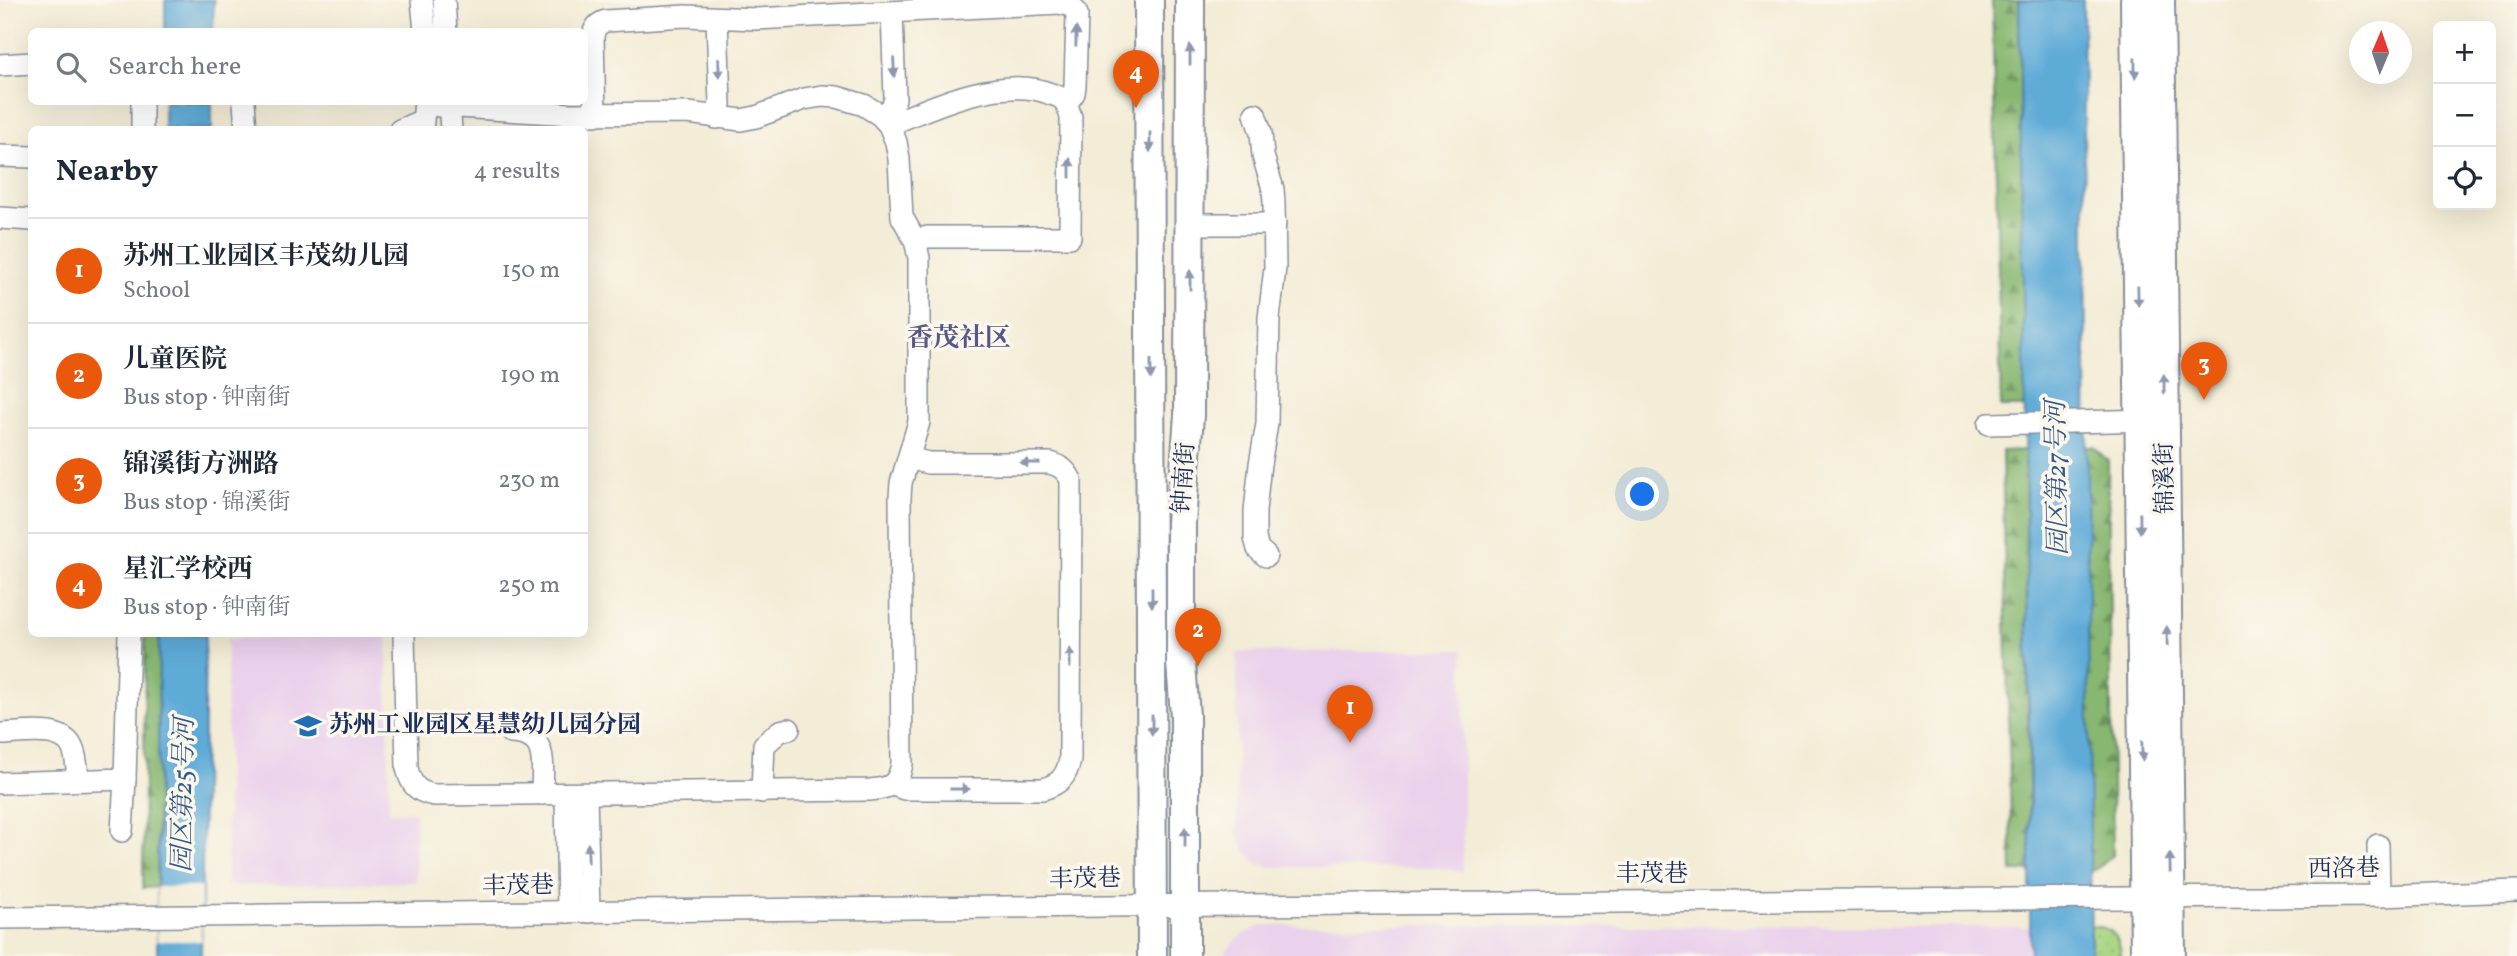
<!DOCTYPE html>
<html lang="en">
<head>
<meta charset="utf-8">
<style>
  :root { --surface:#fff; --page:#f6f6f7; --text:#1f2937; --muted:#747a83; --line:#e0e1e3; --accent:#ea580c }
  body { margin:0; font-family:Vollkorn,"Noto Serif SC",serif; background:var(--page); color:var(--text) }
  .controls { position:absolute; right:21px; top:21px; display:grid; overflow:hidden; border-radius:10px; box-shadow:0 7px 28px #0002 }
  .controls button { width:63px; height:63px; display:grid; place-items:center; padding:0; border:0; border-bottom:2px solid var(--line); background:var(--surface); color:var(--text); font:35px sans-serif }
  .compass { position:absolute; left:2349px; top:21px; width:63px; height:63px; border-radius:50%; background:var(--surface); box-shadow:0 7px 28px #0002; rotate:2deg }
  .you { position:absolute; left:1643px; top:495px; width:24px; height:24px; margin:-18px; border:5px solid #fff; border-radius:50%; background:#1a73e8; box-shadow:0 0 0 10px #1a73e833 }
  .badge { display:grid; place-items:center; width:46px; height:46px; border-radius:50%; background:var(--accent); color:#fff; font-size:23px; font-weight:700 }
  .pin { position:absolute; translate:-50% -58px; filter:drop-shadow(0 2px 4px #0008) }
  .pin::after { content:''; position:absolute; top:37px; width:24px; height:21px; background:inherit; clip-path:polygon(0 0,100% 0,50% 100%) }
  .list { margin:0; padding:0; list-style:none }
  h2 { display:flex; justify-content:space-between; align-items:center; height:91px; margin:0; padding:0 28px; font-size:30px }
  h2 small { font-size:23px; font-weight:400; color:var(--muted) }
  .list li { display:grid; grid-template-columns:46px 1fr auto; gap:21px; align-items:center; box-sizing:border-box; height:105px; padding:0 28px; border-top:2px solid var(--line) }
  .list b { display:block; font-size:26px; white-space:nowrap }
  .list p { margin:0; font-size:23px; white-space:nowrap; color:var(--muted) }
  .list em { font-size:23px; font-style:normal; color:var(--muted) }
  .icon { flex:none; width:38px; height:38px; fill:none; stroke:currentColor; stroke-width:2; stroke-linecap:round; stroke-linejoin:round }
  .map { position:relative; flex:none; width:2517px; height:956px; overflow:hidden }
  .search { position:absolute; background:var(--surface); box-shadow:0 7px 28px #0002; left:28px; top:28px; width:560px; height:77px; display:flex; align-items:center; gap:18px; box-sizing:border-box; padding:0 24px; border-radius:10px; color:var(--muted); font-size:26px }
  .panel { position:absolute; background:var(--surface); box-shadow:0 7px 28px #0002; left:28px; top:126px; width:560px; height:511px; border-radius:10px }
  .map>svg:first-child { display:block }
</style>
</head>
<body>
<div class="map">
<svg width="2517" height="956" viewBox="0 0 2517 956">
  <defs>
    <pattern id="grass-dots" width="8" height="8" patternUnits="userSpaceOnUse" patternTransform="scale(1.75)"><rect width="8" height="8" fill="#aad682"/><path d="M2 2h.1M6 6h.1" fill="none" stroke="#92b873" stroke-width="1.8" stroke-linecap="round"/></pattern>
    <pattern id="forest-firs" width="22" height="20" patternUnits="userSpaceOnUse" patternTransform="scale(1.75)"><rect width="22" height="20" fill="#87b770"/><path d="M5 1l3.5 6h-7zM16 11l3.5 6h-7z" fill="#6e955f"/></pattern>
  </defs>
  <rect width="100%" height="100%" fill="#fbf7ec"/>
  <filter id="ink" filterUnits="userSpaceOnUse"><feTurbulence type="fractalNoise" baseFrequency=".0143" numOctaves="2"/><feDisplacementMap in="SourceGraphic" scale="14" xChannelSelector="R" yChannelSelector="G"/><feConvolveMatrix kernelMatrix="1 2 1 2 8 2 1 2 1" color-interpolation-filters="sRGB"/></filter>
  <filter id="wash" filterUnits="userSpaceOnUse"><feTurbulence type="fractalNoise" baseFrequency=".00686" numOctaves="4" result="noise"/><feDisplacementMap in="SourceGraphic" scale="28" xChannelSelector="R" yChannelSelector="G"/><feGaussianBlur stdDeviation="1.57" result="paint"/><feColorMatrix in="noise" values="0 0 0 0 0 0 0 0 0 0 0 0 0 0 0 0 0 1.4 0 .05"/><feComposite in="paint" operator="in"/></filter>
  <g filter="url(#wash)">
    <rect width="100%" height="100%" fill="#f3ecd6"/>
    <!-- built -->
    <g fill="#ead1ec">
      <polygon points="359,634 387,634 389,812 415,812 416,882 227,886 227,639"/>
      <polygon points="1463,650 1463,872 1438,868 1269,867 1255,862 1245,851 1237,833 1237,652"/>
      <polygon points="1263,925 2030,927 2030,956 1225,956 1227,950 1242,935"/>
    </g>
    <!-- grass -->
    <path fill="url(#grass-dots)" stroke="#628270" stroke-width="2" d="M 2091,926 C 2111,927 2120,935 2121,956 L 2091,956 Z"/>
    <!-- forest -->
    <g fill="url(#forest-firs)" stroke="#517367" stroke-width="2">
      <polygon points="1992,0 2019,0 2025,407 2001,407"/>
      <polygon points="2086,447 2094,447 2108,461 2113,855 2097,869 2090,871"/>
      <polygon points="2025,450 2030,871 2012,871 2002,451"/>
      <polygon points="145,634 159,634 157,887 143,888"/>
    </g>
    <!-- water -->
    <g fill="#5fabd8" stroke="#3d6d9b" stroke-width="2">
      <polygon points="165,0 214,0 213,31 165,31"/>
      <polygon points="2019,0 2083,0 2091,956 2030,956 2030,789"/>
      <rect x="164" y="102" width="48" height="27"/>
      <polygon points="159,634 205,634 201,956 157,956"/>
    </g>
    <!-- pier -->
    <rect fill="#f3ecd6" x="157" y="887" width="44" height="54"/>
  </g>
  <g filter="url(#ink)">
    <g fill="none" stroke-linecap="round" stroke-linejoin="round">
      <defs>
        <g id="minor">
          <polyline points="422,0 425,32"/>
          <polyline points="444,0 446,32"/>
          <polyline points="0,65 32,63"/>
          <polyline points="244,102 246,130"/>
          <polyline points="449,102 451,130"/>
          <polyline points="1255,114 1261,133 1263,156 1273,189 1274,203 1275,268 1269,318 1267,424 1260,464 1255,511 1255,538 1258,549 1266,556"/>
          <path d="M 595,115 L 593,37 C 594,28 597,24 606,21 L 685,16 L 756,19 L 1059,3 L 1072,6 L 1077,14 L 1075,86 L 1074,93 L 1067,103"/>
          <polyline points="880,115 892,109 895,98 892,12"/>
          <polyline points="716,118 720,104 717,18"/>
          <path d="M 889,125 C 933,106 1004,74 1051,94 C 1057,96 1062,97 1065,102 C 1068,106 1069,112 1071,117 L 1070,237 L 928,237 L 915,240"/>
          <polyline points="142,130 142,102"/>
          <polyline points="400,130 421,121"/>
          <polyline points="422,130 425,102"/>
          <polyline points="0,156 32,157"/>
          <polyline points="0,218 32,220"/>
          <polyline points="1190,224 1275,224"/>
          <polyline points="1989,424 2152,420"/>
          <path d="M 404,634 L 407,768 C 411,785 417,792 434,795 L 870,790 C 891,788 898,785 902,764 L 900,497 L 901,483 L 919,422 L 919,258 L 915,240 L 902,217 L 899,159 L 896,142 L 889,125 L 880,115 L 864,105 L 837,97 L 822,96 L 804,99 L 756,117 L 741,120 L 688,113 L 571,114 L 425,105"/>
          <path d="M 511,733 C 550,734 542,765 542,794"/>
          <path d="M 0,734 C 21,734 61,725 72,747 C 77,756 77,770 78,780"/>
          <polyline points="0,783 125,779 129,634"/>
          <path d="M 893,785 L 904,789 L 1043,789 C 1060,784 1066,777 1070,760 L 1071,480 C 1066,470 1061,466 1050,463 L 928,463 L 909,458"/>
          <polyline points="762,792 764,745 780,731 789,729"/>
          <polyline points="566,794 568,912"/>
          <polyline points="586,794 589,912"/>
          <polyline points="122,831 125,779"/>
          <polyline points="2378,845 2379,896"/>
          <polyline points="0,918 1105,906 2379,896 2517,891"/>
        </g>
        <g id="major">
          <polyline points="1149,0 1152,956"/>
          <polyline points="2135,0 2145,956"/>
          <polyline points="2160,0 2171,956"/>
          <polyline points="1185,956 1185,716 1181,663 1181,523 1189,415 1190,0"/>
        </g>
      </defs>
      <!-- minor casing -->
      <use href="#minor" stroke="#878e9a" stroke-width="24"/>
      <!-- major casing -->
      <use href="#major" stroke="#878e9a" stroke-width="32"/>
      <!-- minor -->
      <use href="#minor" stroke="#fff" stroke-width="21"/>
      <!-- major -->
      <use href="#major" stroke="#fff" stroke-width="28"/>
    </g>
    <!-- one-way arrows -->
    <defs><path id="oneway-solid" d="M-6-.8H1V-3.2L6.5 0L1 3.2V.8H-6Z" transform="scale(1.75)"/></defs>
    <g fill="#8d97ae">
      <use href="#oneway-solid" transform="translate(1076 37) rotate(-89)"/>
      <use href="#oneway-solid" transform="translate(1190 55) rotate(-90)"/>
      <use href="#oneway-solid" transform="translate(894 67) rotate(88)"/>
      <use href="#oneway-solid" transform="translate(719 68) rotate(88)"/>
      <use href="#oneway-solid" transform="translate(2135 68) rotate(89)"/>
      <use href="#oneway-solid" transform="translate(1150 142) rotate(90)"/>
      <use href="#oneway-solid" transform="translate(1070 168) rotate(-90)"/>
      <use href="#oneway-solid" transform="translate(1190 280) rotate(-90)"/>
      <use href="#oneway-solid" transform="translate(2138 296) rotate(89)"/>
      <use href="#oneway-solid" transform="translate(1151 369) rotate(90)"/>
      <use href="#oneway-solid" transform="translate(2164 384) rotate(-91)"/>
      <use href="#oneway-solid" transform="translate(1030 463) rotate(180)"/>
      <use href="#oneway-solid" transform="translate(2140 523) rotate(89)"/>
      <use href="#oneway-solid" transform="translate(1152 597) rotate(90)"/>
      <use href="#oneway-solid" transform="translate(2167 636) rotate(-91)"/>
      <use href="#oneway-solid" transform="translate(1070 658) rotate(-90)"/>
      <use href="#oneway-solid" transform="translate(1152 725) rotate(90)"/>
      <use href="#oneway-solid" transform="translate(2142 751) rotate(89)"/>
      <use href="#oneway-solid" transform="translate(960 789)"/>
      <use href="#oneway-solid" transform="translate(1185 837) rotate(-90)"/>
      <use href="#oneway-solid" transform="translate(588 853) rotate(-91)"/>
      <use href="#oneway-solid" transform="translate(2170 863) rotate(-91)"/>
    </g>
  </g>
  <!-- icons -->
  <defs>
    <symbol id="school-bare" viewBox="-9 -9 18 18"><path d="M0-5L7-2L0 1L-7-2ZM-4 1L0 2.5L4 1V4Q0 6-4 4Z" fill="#1f6fb2" stroke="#fbf7ec" stroke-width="2.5" paint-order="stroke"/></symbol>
  </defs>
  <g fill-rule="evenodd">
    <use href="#school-bare" x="289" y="707" width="38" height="38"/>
  </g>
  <g text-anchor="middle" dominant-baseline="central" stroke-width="7" stroke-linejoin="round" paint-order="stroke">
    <!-- street labels -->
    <g font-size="24" fill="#1b2f5e" stroke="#fbf7ec">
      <text transform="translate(1185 478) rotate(-86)">钟南街</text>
      <text transform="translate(2166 478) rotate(-91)">锦溪街</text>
      <text transform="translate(2344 870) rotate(-1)">西洛巷</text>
      <text x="1652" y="875">丰茂巷</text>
      <text transform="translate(1085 880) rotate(-1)">丰茂巷</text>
      <text transform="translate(518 887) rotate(-1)">丰茂巷</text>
    </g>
    <!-- poi labels -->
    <g font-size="24" font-weight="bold" fill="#1b2f5e" stroke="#fbf7ec" text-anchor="start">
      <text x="329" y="726">苏州工业园区星慧幼儿园分园</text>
    </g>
    <!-- neighbourhood labels -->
    <g font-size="26" font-weight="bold" fill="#57578a" stroke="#fbf7ec">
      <text x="959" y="339">香茂社区</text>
    </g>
    <!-- water labels -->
    <g font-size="26" font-style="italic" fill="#335a89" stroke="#fbf7ec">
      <text transform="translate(2058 478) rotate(-91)">园区第27号河</text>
      <text transform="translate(184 795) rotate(-89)">园区第25号河</text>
    </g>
  </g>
</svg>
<div class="controls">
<button>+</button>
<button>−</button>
<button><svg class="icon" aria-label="locate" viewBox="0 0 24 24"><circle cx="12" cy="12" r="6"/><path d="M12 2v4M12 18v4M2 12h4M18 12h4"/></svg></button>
</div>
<svg class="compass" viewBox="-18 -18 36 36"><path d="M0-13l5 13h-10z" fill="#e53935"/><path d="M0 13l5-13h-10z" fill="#747a83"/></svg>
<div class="you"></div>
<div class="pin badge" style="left:1350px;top:743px">1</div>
<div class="pin badge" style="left:1198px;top:666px">2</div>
<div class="pin badge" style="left:2204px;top:400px">3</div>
<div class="pin badge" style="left:1136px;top:108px">4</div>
<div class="search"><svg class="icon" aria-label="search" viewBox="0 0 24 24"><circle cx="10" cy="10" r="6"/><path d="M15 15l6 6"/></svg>Search here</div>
<section class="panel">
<h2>Nearby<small>4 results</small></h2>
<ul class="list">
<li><span class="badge">1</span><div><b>苏州工业园区丰茂幼儿园</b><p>School</p></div><em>150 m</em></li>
<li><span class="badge">2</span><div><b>儿童医院</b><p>Bus stop · 钟南街</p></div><em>190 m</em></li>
<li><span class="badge">3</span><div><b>锦溪街方洲路</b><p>Bus stop · 锦溪街</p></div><em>230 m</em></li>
<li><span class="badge">4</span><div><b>星汇学校西</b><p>Bus stop · 钟南街</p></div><em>250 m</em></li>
</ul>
</section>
</div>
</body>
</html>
